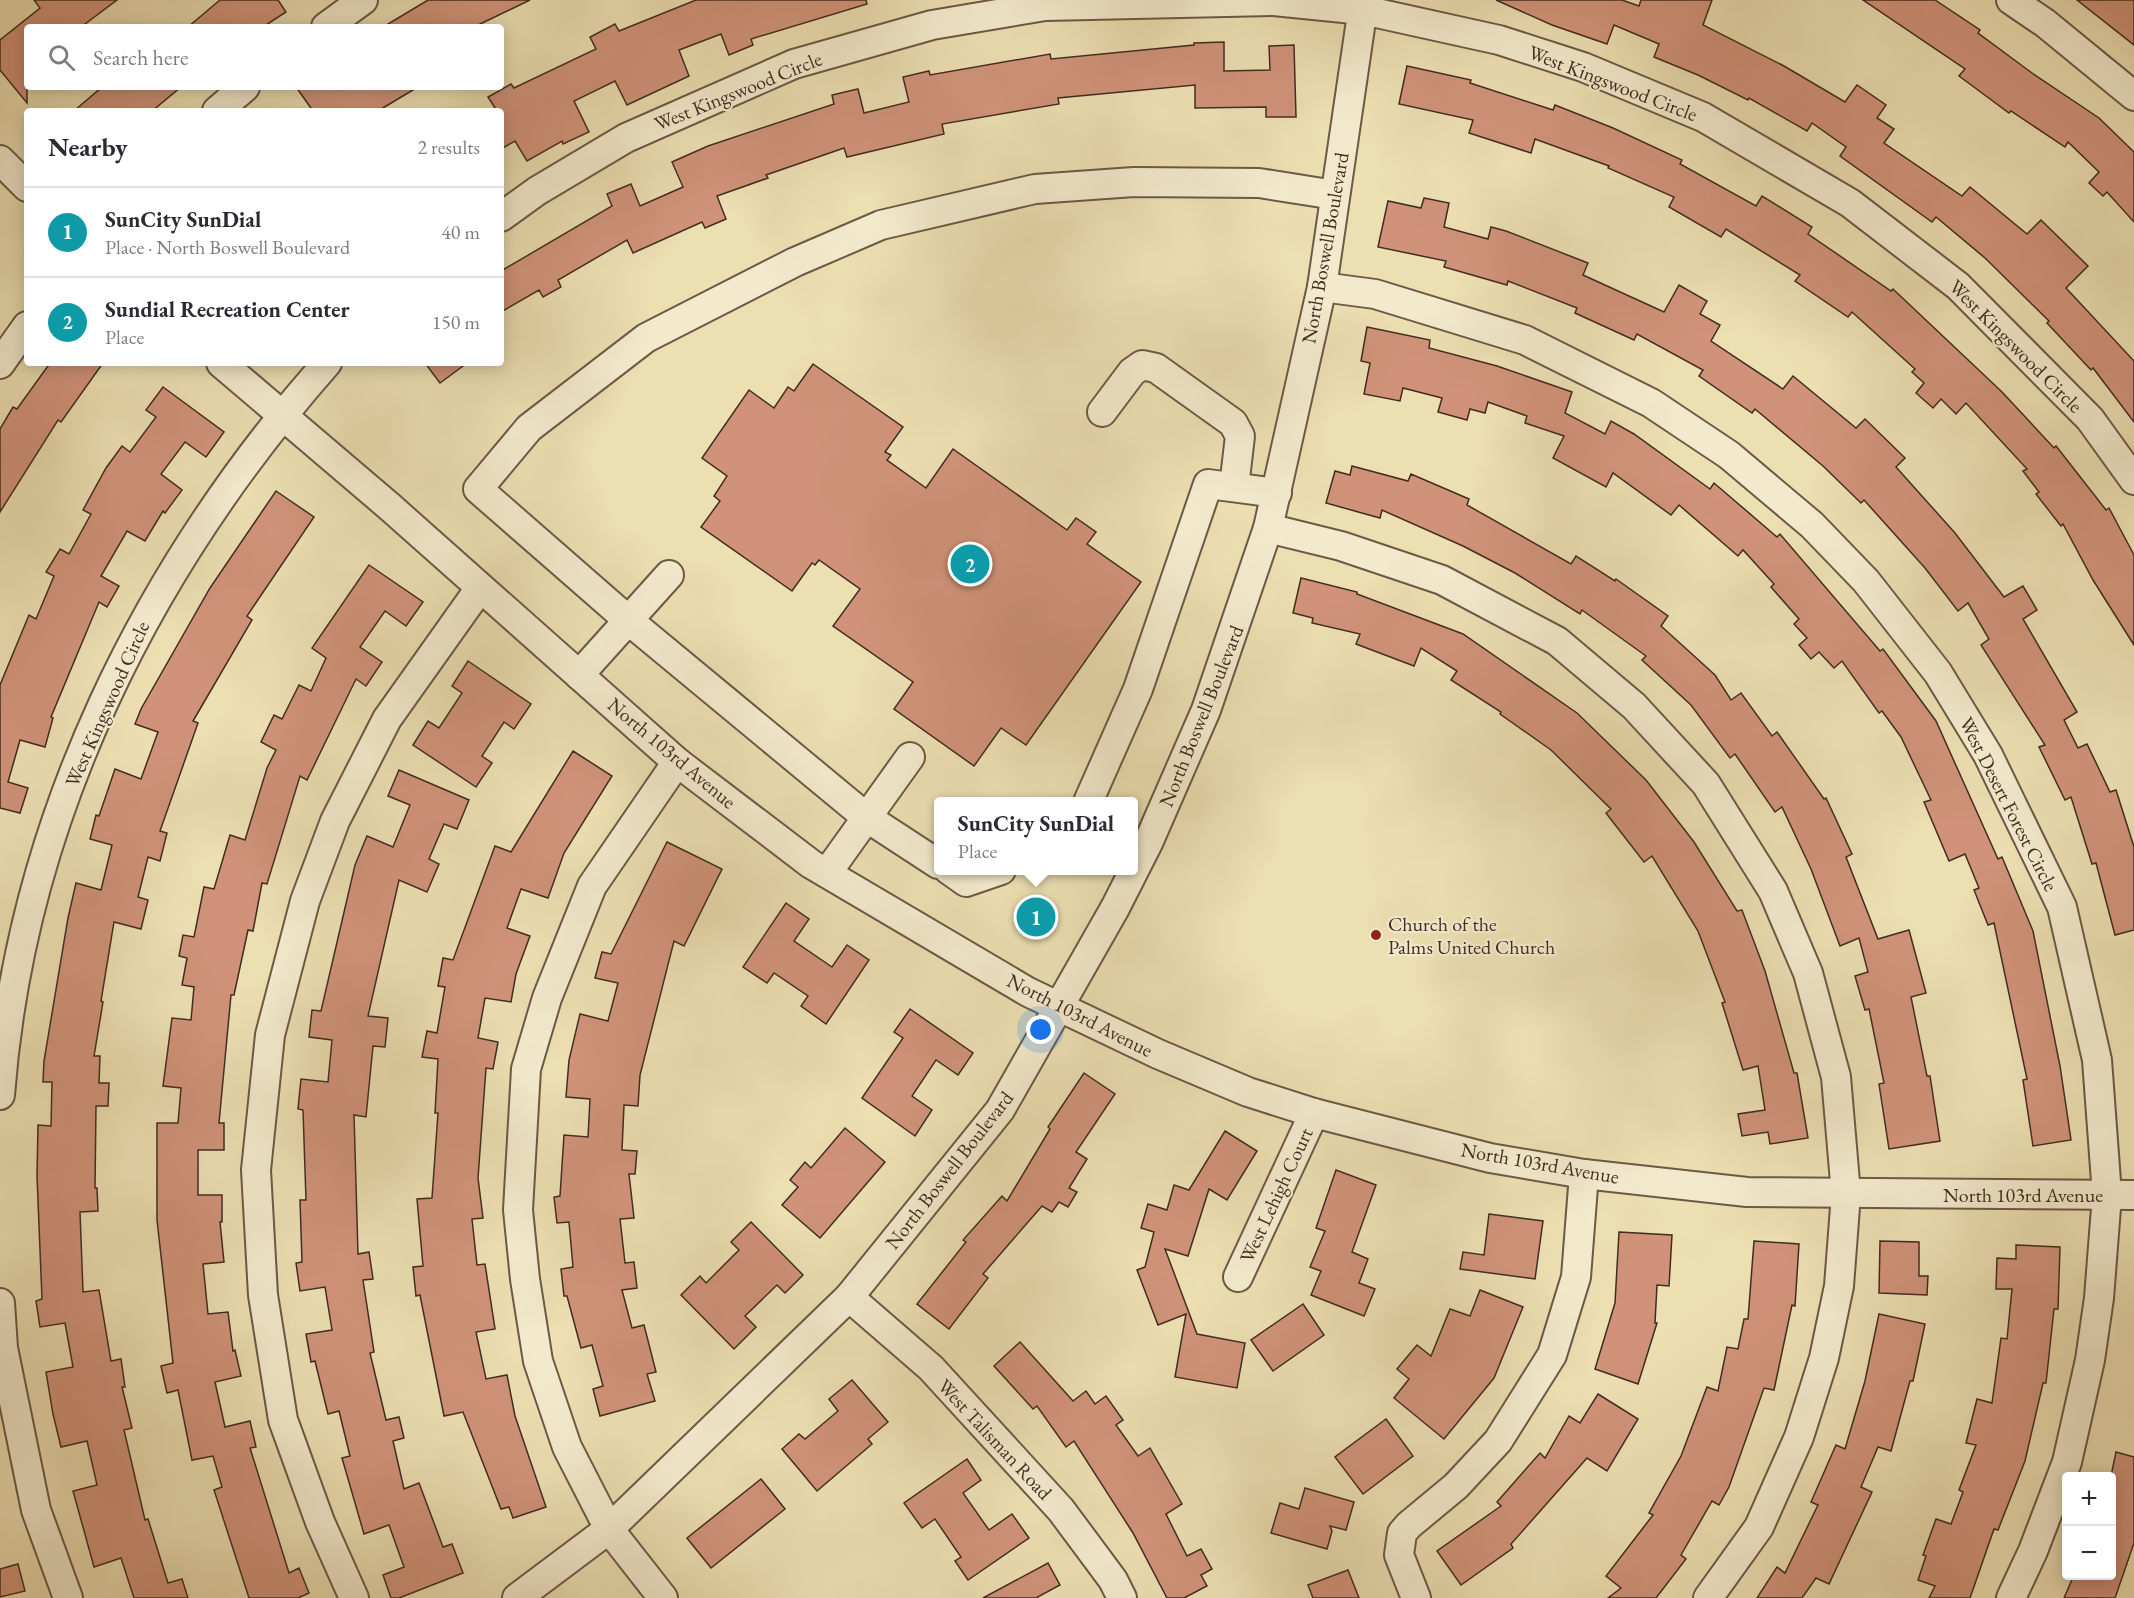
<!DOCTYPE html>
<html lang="en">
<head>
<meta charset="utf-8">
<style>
  :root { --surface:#fff; --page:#f2f2f3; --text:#2b2b33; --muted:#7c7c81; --line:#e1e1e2; --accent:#ea580c }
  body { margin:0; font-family:"EB Garamond",serif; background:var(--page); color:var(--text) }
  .controls { position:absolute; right:18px; bottom:18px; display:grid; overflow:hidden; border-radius:6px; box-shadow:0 3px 15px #0003 }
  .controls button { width:54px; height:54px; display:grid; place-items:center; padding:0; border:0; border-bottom:2px solid var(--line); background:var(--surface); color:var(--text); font:30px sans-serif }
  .you { position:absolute; left:1041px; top:1030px; width:21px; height:21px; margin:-15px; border:4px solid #fff; border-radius:50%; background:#1a73e8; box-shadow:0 0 0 9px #1a73e833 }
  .badge { display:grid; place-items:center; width:39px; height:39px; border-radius:50%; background:var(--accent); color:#fff; font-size:20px; font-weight:700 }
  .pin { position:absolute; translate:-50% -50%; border:3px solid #fff; box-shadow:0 2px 6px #0006 }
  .popup { position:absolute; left:934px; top:797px; width:204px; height:78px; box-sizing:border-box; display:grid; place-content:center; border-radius:6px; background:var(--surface); filter:drop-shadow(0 2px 4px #0005); font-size:20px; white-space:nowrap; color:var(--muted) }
  .popup b { font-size:22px; color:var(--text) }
  .popup::after { content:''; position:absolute; left:50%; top:100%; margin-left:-12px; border:12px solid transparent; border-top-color:var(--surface) }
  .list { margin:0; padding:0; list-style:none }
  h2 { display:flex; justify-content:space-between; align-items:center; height:78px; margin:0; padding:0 24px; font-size:26px }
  h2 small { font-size:20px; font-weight:400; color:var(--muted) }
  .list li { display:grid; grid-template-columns:39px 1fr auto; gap:18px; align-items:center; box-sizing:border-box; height:90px; padding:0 24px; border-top:2px solid var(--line) }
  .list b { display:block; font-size:22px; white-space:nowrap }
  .list p { margin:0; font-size:20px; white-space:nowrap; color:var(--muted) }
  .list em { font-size:20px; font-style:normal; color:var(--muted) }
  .icon { flex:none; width:33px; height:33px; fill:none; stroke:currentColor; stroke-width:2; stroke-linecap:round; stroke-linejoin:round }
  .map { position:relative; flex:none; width:2134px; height:1598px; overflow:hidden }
  .search { position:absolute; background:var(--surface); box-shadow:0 3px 15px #0003; left:24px; top:24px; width:480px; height:66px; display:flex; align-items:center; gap:15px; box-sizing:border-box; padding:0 21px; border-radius:6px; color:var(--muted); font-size:22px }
  .panel { position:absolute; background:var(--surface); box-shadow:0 3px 15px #0003; left:24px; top:108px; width:480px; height:258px; border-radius:6px }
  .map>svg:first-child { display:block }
</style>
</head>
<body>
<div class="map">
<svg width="2134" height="1598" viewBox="0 0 2134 1598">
  <rect width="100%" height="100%" fill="#ecdfb2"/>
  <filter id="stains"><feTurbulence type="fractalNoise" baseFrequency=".00333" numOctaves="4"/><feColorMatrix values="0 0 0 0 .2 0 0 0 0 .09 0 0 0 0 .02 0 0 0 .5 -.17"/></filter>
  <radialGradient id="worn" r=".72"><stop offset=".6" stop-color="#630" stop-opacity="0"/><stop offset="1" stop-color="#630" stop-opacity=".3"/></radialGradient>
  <!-- building -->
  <g fill="#d09379" stroke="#412c22" stroke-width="1.5">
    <polygon points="34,0 117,0 81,27 27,27 27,103 0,70 0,40 40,8"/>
    <polygon points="220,0 278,0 286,12 263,27 188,27"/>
    <polygon points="428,0 530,0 474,27 383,27"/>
    <polygon points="696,0 866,0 867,4 751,39 753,45 729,55 721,34 679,50 689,76 627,105 615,81 574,101 589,132 563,144 562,141 527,161 515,141 501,149 501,111 497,111 488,97 511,84 514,88 596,49 590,37 615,24 619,31"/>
    <polygon points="1496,0 1622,0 1639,6 1641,0 1712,0 1703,25 1784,66 1845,102 1857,85 1886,105 1877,118 1894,129 1884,143 1962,196 1970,187 2027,234 2041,220 2088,266 2066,288 2134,361 2134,422 2093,368 2091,370 2047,323 2049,321 1985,258 1936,217 1932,222 1840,156 1846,147 1812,123 1807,131 1749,98 1748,100 1698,75 1654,57 1659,44 1614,25 1607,44 1552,25"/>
    <polygon points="1863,0 1935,0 1980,30 1978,33 2032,73 2099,118 2134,152 2134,222 2107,192 2103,196 2089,183 2099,172 2068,142 2065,147 2011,111 2009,113 1959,76 1965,69"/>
    <polygon points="2077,0 2134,0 2134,45"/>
    <polygon points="1224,42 1224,71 1270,70 1269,46 1294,45 1296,117 1266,117 1266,107 1195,108 1195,85 1058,98 1059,104 942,124 944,134 847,157 844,148 766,175 768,178 717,196 726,219 705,228 702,222 633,253 627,240 558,280 561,287 543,297 539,290 501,312 501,271 612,206 607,194 631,184 640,206 683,187 672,162 708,146 834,104 832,95 858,89 864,113 909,102 903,77 929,71 930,75 1050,54 1051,59 1194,45 1194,43"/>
    <polygon points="1407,66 1471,80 1470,83 1553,110 1555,105 1613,128 1682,160 1680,164 1756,206 1762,196 1812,227 1808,234 1891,291 1893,289 2002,392 2054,448 2056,446 2106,510 2109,508 2134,555 2134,645 2093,580 2063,524 2061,526 2036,494 2039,492 2023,471 2027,469 1966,403 1956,414 1941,399 1933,408 1916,393 1924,383 1912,372 1915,369 1852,312 1848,317 1795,281 1800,275 1726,229 1721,237 1669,207 1674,197 1608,168 1609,166 1535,139 1531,153 1469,133 1473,120 1399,104"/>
    <polygon points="102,87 181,87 152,111 74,111"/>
    <polygon points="296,87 418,87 378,111 313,111"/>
    <polygon points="1424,198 1449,203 1444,227 1488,239 1491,227 1506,231 1588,263 1583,275 1664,312 1679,285 1707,301 1700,314 1720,325 1711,341 1783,389 1793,376 1856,428 1865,419 1905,458 1896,467 1955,533 2004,597 2023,586 2037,610 2023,619 2077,712 2064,720 2078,748 2087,744 2110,792 2116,790 2134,847 2134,930 2115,935 2096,863 2092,864 2071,797 2065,800 2039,747 2045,745 1981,645 1989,639 1968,603 1958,611 1925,568 1864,500 1861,503 1823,466 1755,409 1752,413 1699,376 1703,370 1637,334 1634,340 1575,313 1577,308 1508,281 1507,285 1444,267 1446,261 1378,247 1388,201 1421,208"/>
    <polygon points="1367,327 1430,340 1429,348 1497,366 1572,392 1565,413 1605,434 1611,421 1634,434 1710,489 1714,483 1777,537 1780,534 1880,651 1883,649 1936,721 1998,859 2002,857 2033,931 2060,1066 2071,1140 2033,1146 2023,1080 2027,1079 1994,923 1988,925 1974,890 1979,888 1965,854 1949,861 1924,802 1931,800 1901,737 1882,711 1879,713 1842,661 1834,668 1819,652 1811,659 1799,645 1807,638 1794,624 1799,619 1771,587 1774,584 1743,550 1738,556 1679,505 1671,515 1613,473 1606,487 1553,458 1564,436 1525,423 1527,416 1488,402 1485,413 1470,409 1467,420 1438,412 1442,398 1403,388 1400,401 1364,394 1370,363 1361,361"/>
    <polygon points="50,363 103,363 61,422 58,420 0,512 0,429 13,407 17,409"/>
    <polygon points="425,363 467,363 440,383"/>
    <polygon points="813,364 903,427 885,452 891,455 887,460 926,488 953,449 1067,530 1076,518 1096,532 1087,544 1141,582 1026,745 1001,728 974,766 894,709 913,682 833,626 860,589 819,560 815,565 812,563 792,591 701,527 720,501 714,496 727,476 702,458 749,390 774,408 788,387 794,391"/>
    <polygon points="163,387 224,432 206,457 185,442 161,474 182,490 165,513 163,511 145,541 127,531 101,576 119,586 107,607 99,602 51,717 53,718 45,747 20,740 8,782 28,788 20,813 0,808 0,685 29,615 36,619 54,576 46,572 60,549 69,554 91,514 83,510 106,468 122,446 130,452 156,417 146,410"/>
    <polygon points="1352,466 1408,481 1411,474 1469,499 1467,505 1571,564 1576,556 1615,581 1616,579 1668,616 1661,626 1715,675 1731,700 1741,693 1772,736 1777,732 1824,799 1826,798 1852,854 1846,857 1878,939 1909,930 1926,993 1911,997 1927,1076 1930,1076 1940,1141 1889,1149 1879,1084 1884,1083 1869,1009 1865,1010 1855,976 1868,972 1859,938 1840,946 1811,869 1782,807 1775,812 1735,754 1730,758 1691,705 1642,660 1646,656 1582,610 1580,614 1515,573 1463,546 1382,510 1380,518 1326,503 1335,471 1350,475"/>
    <polygon points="276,491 314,517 247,616 252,620 193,721 198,723 160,831 167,833 160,861 148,857 138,897 148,900 141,929 114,922 101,1001 103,1002 94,1056 100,1056 99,1083 109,1083 108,1106 96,1106 95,1188 97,1188 98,1211 80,1212 83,1292 99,1290 111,1361 121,1359 125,1387 122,1387 132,1428 124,1430 145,1520 148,1519 168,1583 182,1579 188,1598 134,1598 121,1558 94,1567 73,1491 97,1485 87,1441 61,1447 53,1414 46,1372 73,1367 65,1323 40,1327 36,1301 42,1299 37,1176 38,1125 51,1126 52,1082 43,1082 44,1061 68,918 76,883 101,890 112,845 90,839 96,815 99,816 115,769 141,779 158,732 135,724 141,709 210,588"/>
    <polygon points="369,565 423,602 406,626 385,611 360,647 382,662 366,686 356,679 307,780 300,776 267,884 262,883 253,931 248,930 234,995 231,995 219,1123 224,1123 224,1150 198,1150 198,1195 222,1195 222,1222 220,1222 224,1262 203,1264 208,1314 228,1312 233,1351 235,1350 241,1376 215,1382 225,1427 250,1421 256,1447 250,1448 289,1573 299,1568 309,1593 298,1598 249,1598 214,1490 222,1487 213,1456 192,1460 178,1390 167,1393 161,1366 173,1363 157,1220 157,1123 178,1123 181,1088 163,1086 172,1018 191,1020 194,987 182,985 187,958 179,956 183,935 194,937 204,887 214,889 230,835 245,840 267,768 276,750 261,742 274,715 282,719 299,685 311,691 326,658 312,648"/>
    <polygon points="1301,578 1357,592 1357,594 1463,634 1577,713 1646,780 1694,842 1737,911 1742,910 1765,971 1794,1073 1797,1073 1808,1138 1770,1144 1768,1132 1742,1136 1738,1114 1765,1110 1758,1066 1743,1070 1722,1003 1725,1002 1698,931 1652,856 1644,862 1606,813 1611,809 1551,750 1500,714 1501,712 1451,680 1457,671 1421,648 1414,666 1356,644 1360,634 1312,623 1313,618 1293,613"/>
    <polygon points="468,661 531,704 514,729 504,722 482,756 492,763 476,787 413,745 428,721 439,728 462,693 452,686"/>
    <polygon points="573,751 612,776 564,853 548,898 521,889 507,928 530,936 516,974 511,1002 485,998 478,1038 498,1042 493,1069 486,1068 478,1178 483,1218 472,1219 477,1265 485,1264 495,1329 476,1332 486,1379 507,1375 515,1416 546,1507 513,1518 509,1507 501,1509 463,1412 444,1416 420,1295 416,1296 413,1267 423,1266 417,1199 432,1198 438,1113 435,1113 438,1059 422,1057 427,1031 437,1033 445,987 438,986 443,958 453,960 495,846 511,852"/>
    <polygon points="399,770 469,800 457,829 444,824 429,859 439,864 427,892 399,880 368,1016 388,1018 385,1047 373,1046 366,1117 354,1115 358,1254 369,1252 373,1279 363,1280 374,1352 370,1353 386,1420 399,1417 404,1438 393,1441 404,1489 419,1483 443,1547 452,1544 463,1573 399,1598 391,1598 383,1575 404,1567 389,1525 364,1534 342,1458 350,1456 339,1411 328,1414 315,1361 311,1362 306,1334 332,1330 325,1287 300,1291 296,1263 302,1262 300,1200 306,1200 303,1110 298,1109 301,1079 328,1082 332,1040 309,1037 312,1010 321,1011 355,865 367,836 393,847 410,805 388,796"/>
    <polygon points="667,842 722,869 684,946 674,941 640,1075 638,1106 624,1105 622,1150 637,1151 635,1174 629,1174 634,1218 620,1219 625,1263 634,1262 637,1288 622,1290 632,1328 644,1325 656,1372 647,1374 655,1401 600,1416 593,1389 603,1386 592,1345 581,1348 567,1296 564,1296 561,1269 573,1267 569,1222 557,1223 554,1197 560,1196 564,1135 588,1137 590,1099 566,1097 569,1060 580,1014 608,1021 618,983 595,978 602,952 611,954"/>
    <polygon points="786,903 809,919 794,941 832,967 847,945 869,960 826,1024 801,1006 808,996 774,973 767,983 743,967"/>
    <polygon points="910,1009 973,1053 958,1075 936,1060 912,1096 932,1110 915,1136 862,1098 903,1038 894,1032"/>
    <polygon points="1084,1073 1115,1094 1076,1152 1087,1159 1069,1188 1077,1192 1068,1207 1059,1202 1052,1212 1042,1206 983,1274 988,1278 949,1329 917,1304 966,1242 963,1240 1002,1196 1007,1201 1050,1129 1048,1127"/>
    <polygon points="845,1128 885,1162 820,1238 782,1205 798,1187 790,1180 805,1162 811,1168"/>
    <polygon points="1225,1131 1257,1151 1227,1200 1209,1189 1188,1256 1165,1249 1197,1334 1245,1343 1237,1388 1175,1377 1186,1314 1158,1325 1137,1270 1145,1267 1154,1232 1141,1228 1148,1204 1167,1210 1174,1185 1189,1190"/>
    <polygon points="1336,1170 1376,1185 1352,1252 1368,1259 1359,1283 1375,1289 1364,1316 1311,1295 1321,1271 1310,1267 1325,1231 1316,1228"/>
    <polygon points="1489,1214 1543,1221 1535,1279 1460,1269 1463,1252 1484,1255"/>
    <polygon points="751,1222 803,1275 785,1293 777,1285 745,1316 756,1327 734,1349 681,1295 700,1276 706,1283 739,1250 731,1242"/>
    <polygon points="1619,1232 1672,1235 1669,1286 1657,1285 1655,1323 1657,1323 1638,1384 1595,1369 1615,1303"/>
    <polygon points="1754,1241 1799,1244 1795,1306 1792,1305 1774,1390 1764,1388 1729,1487 1719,1505 1712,1501 1681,1555 1686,1559 1656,1598 1608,1598 1621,1588 1606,1576 1653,1515 1649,1513 1681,1456 1707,1387 1718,1391 1727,1347 1738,1349 1744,1319 1748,1319"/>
    <polygon points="1880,1241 1919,1242 1919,1276 1928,1276 1927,1295 1879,1293"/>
    <polygon points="2016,1245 2060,1247 2058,1309 2054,1309 2046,1383 2043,1383 2025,1461 1998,1530 1994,1529 1970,1598 1929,1598 1935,1586 1918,1580 1926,1556 1923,1555 1936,1519 1951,1524 1963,1492 1959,1490 1976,1445 1966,1443 1977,1399 1992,1403 2001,1338 2007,1339 2012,1289 1996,1289 1997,1258 2016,1259"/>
    <polygon points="1480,1290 1523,1307 1494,1378 1444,1439 1394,1398 1409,1379 1397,1369 1417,1345 1431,1356 1450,1309 1470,1316"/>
    <polygon points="1303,1304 1324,1335 1273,1371 1251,1340"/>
    <polygon points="1879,1314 1925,1324 1913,1381 1910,1381 1891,1451 1878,1447 1861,1487 1872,1492 1829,1584 1816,1578 1802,1598 1757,1598 1777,1567 1785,1573 1818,1505 1811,1502 1836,1445 1845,1449 1865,1381"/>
    <polygon points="1020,1342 1073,1401 1086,1391 1095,1404 1106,1396 1123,1420 1116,1425 1138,1456 1150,1448 1182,1504 1166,1514 1187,1556 1201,1549 1212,1569 1201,1575 1207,1586 1184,1598 1167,1598 1133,1533 1074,1441 1066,1447 1037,1406 1033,1409 994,1366"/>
    <polygon points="852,1380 888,1422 868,1439 872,1444 817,1491 782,1449 799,1434 805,1439 838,1411 829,1399"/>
    <polygon points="1598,1394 1638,1419 1607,1471 1587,1458 1511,1544 1513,1548 1461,1585 1437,1551 1501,1506 1497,1502 1540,1453 1545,1458 1569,1416 1580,1423"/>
    <polygon points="1386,1419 1413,1456 1363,1494 1335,1457"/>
    <polygon points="2116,1452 2134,1457 2134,1543 2115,1598 2064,1598 2074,1575 2112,1575 2112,1471"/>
    <polygon points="967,1459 981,1480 963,1493 989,1530 1012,1514 1029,1538 968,1580 955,1561 961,1557 935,1519 922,1528 904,1503"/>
    <polygon points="761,1479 785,1509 711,1568 687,1538"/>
    <polygon points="1305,1488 1354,1502 1346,1530 1330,1526 1332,1531 1327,1549 1271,1533 1280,1503 1299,1509"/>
    <polygon points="1048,1563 1060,1585 1036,1598 983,1598"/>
    <polygon points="18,1564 25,1591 0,1597 0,1569"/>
    <polygon points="1348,1570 1359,1598 1313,1598 1308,1585"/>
  </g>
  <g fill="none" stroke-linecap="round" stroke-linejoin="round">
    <defs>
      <g id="minor">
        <polyline points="2011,0 2045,23 2134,96"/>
        <polyline points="326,27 363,0"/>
        <polyline points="217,111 245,87"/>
        <polyline points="0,160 27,187"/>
        <polyline points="501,217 537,191 626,138 794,64 932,25 1045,6 1274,1 1363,10 1499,40 1583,67 1703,117 1850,203 1958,286 2090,419 2134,480"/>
        <polyline points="1322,287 1375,294 1525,340 1651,403 1729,455 1812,525 1866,581 1938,673 1988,755 2062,907 2097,1060 2107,1195 2099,1298 2090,1360 2067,1462 2033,1551 2011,1598"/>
        <polyline points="221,363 390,507 677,762 811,864 1028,992 1158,1054 1248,1092 1314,1113 1490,1158 1584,1174 1747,1192 2134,1195"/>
        <polyline points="0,364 27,326"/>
        <polyline points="1102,412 1132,372 1142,365 1156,368 1233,423 1240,436 1234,487"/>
        <polyline points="1268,528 1341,546 1442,580 1557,641 1634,706 1706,784 1773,891 1808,973 1836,1077 1846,1194 1839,1286 1824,1358 1799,1437 1759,1527 1708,1598"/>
        <polyline points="579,675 669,575"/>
        <polyline points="1088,802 1138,689 1208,484 1277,493"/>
        <polyline points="938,864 866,817 628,620 478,489 529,428 646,338 795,262 881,225 1035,189 1134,182 1259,183 1335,195"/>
        <polyline points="949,870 966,882 1001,870"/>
        <polyline points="827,873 910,757"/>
        <path d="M 0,1095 C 21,819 146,569 327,363"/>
        <polyline points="1238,1277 1314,1113"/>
        <polyline points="849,1297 931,1368 1061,1510 1113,1580 1122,1598"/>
        <polyline points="0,1303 3,1348 36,1510 68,1598"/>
        <polyline points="354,1598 320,1522 283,1420 263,1295 256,1170 270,1035 305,901 335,821 387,719 480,588"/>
        <polyline points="517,1598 609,1529 849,1297 1000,1110 1115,908 1148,843 1206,710 1268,528 1322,287 1364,0"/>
        <polyline points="663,1598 609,1529 567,1447 538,1361 525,1279 518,1210 526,1069 547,998 592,886 677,762"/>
        <polyline points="1416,1598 1399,1555 1402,1533 1409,1525 1456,1486 1498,1441 1552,1355 1576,1277 1584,1174"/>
      </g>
    </defs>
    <!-- minor casing -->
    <use href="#minor" stroke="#6c5946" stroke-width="32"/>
    <!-- minor -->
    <use href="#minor" stroke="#f3eacd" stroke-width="28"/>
  </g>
  <!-- markers -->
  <circle fill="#8f2418" stroke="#f3eacd" stroke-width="2" cx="1376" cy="935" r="6"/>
  <g text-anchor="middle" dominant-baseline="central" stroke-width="4.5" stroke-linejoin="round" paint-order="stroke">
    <!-- street labels -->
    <g font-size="20" fill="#412c22" stroke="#f3eacd">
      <text transform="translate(1613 83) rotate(21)">West Kingswood Circle</text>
      <text transform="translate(738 91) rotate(-22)">West Kingswood Circle</text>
      <text transform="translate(1325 248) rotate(-80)">North Boswell Boulevard</text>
      <text transform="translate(2016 346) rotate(45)">West Kingswood Circle</text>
      <text transform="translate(107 704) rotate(-66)">West Kingswood Circle</text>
      <text transform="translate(1201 716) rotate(-68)">North Boswell Boulevard</text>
      <text transform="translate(672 753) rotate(40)">North 103rd Avenue</text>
      <text transform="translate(2009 804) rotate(63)">West Desert Forest Circle</text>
      <text transform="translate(1080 1015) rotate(27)">North 103rd Avenue</text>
      <text transform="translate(1540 1163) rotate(10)">North 103rd Avenue</text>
      <text transform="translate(949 1170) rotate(-52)">North Boswell Boulevard</text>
      <text transform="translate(1276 1195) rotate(-65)">West Lehigh Court</text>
      <text x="2023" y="1195">North 103rd Avenue</text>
      <text transform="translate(995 1439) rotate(47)">West Talisman Road</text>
    </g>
    <!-- poi labels -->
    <g font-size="20" fill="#412c22" stroke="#f3eacd" text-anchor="start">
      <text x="1388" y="924">Church of the<tspan x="1388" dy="23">Palms United Church</tspan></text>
    </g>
  </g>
  <rect width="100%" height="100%" filter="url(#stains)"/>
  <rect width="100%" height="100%" fill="url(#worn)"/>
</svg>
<div class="controls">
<button>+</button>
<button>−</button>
</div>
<div class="you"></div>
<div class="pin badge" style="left:1036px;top:917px;background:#0f9aa8">1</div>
<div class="popup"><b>SunCity SunDial</b>Place</div>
<div class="pin badge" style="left:970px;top:564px;background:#0f9aa8">2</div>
<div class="search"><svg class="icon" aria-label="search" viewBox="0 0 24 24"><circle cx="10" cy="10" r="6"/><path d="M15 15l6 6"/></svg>Search here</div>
<section class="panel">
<h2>Nearby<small>2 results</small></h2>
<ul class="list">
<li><span class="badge" style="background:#0f9aa8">1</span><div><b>SunCity SunDial</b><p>Place · North Boswell Boulevard</p></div><em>40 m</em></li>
<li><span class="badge" style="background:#0f9aa8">2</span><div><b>Sundial Recreation Center</b><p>Place</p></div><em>150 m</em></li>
</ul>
</section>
</div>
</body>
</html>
